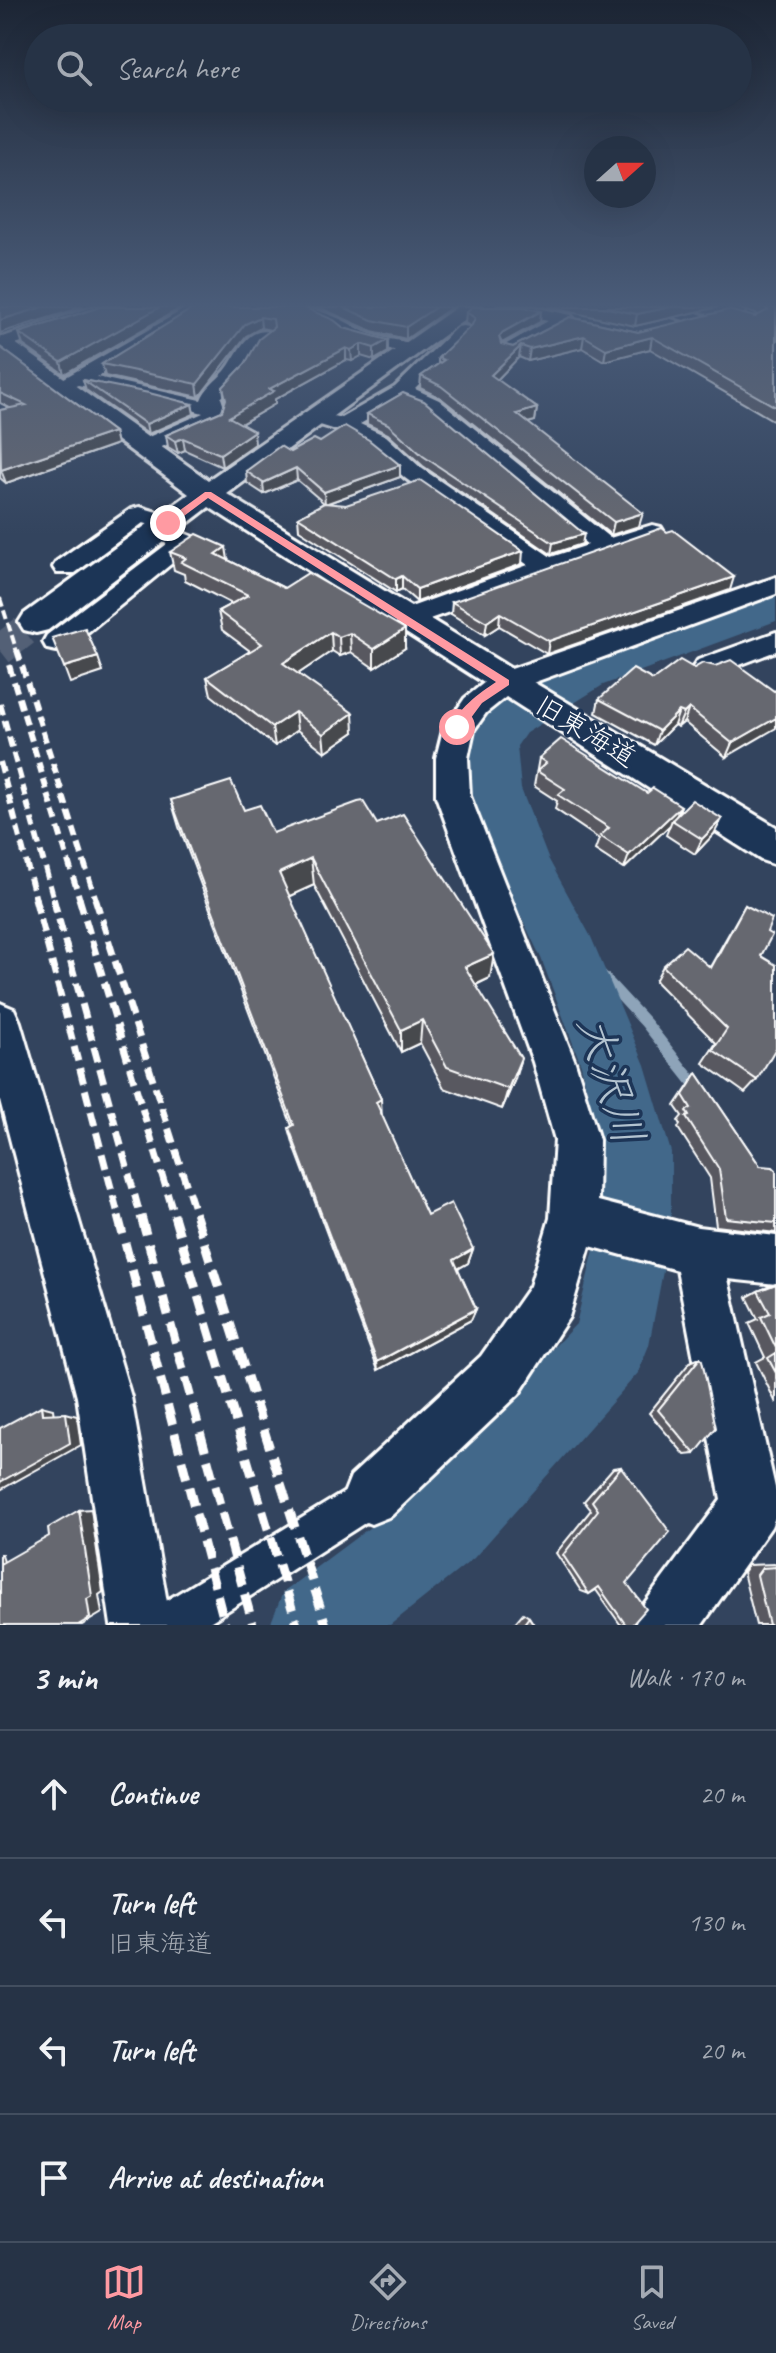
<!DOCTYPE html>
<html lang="en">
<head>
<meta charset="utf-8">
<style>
  :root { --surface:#263346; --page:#323f51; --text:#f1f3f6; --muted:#a4aab3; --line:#424e5f; --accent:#ff9aa2 }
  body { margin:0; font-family:Caveat,"Klee One",sans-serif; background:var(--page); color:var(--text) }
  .compass { position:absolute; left:584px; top:136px; width:72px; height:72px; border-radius:50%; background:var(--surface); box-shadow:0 8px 32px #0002; rotate:69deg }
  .stop { position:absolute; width:24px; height:24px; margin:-18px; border:6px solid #ff9aa2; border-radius:50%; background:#fff }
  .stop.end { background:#ff9aa2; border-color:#fff; box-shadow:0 2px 8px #0008 }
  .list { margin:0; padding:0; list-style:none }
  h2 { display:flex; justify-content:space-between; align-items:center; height:104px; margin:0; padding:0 32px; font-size:34px }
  h2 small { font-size:26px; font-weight:400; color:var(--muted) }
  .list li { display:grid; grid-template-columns:52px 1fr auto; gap:24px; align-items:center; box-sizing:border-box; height:128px; padding:0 32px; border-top:2px solid var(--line) }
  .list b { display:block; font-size:30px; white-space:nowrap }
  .list p { margin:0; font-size:26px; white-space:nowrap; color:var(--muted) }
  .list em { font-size:26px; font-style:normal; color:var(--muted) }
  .icon { flex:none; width:44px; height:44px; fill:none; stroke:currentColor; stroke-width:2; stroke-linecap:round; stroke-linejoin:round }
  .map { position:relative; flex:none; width:776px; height:1625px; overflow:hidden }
  .search { position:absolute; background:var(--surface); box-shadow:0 8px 32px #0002; left:24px; right:24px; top:24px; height:88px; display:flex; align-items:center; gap:20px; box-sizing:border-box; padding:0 28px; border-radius:44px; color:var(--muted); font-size:30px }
  .sheet { height:616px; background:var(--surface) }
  nav { display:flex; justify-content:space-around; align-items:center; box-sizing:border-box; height:112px; border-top:2px solid var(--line); background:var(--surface); font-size:22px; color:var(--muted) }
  nav a { display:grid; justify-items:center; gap:4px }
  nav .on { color:var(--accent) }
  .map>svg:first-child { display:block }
</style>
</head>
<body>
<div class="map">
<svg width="776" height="1625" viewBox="0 0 776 1625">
  <rect width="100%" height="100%" fill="#33445e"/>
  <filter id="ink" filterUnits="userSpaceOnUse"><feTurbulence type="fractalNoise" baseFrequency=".0125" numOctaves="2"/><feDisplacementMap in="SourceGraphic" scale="16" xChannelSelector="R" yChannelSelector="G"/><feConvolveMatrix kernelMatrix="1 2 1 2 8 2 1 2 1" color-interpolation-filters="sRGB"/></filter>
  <g filter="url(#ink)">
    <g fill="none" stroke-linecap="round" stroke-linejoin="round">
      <!-- stream -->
      <polyline stroke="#8ea4b9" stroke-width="11" points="552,921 646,1023 699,1090"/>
      <!-- river -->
      <polygon fill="#42688a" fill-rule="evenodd" points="776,593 776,621 603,685 526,733 517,746 521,789 548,858 591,937 645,1065 671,1152 671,1229 649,1345 638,1373 474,1558 390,1625 270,1625 283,1592 412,1496 576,1324 599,1229 601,1152 581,1065 541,958 495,862 471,789 468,744 492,709 571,663"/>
      <!-- tertiary-tunnel -->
      <polyline stroke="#526076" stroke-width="31" stroke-dasharray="31 16" stroke-linecap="butt" points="0,650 36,622"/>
      <defs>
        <polygon id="pedestrian" points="371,1476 385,1482 391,1496 385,1510 205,1625 145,1625 151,1610"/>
        <g id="minor">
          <polygon points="93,307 119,307 116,311 0,349 0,338"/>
          <path d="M 188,307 L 210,307 L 97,377 L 201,400 C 205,388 217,380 225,371 C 238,356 245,326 271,332 L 273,336 L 258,349 L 244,374 L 221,398 L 225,410 L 221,422 L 145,454 L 137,452 L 134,447 L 137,442 L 203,413 L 152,399 L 78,385 L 62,391 L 52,385 Z"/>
          <path d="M 284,307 C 313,307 333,314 357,328 C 373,338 400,340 419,345 L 421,349 L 412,355 L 345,337 L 336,329 Z"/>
          <polygon points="498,307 533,307 571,315 574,319 510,356 503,354 501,350 503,346 548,321 501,311"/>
          <polygon points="652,307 679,307 706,316 709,320 700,325 655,311"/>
          <polygon points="750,307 768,307 762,319 776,327 776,339 746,325 743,321"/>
          <path d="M 463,326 L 469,327 L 472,331 L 469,335 L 415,389 L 439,400 L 610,538 L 652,525 L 661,527 L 664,532 L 661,537 L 404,628 L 394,625 L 390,619 L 394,613 L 528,565 L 405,478 L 370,446 L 336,430 L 307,421 L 303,417 L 314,411 L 341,418 L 395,387 L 457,327 ZM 403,399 L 425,408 L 588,545 L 551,557 L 421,468 L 386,436 L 360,424 Z"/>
          <polygon points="140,507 177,518 180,523 174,529 194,537 198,542 67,649 57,651 47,649 43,642 47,635 167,544 149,536 146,531 151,525 143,523 75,573 57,573 53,567 57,561 131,509"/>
          <polygon points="776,577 776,594 516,689 486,713 474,730 468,758 470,796 575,1062 599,1140 598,1201 698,1227 776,1236 776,1284 728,1279 776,1492 776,1515 771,1527 702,1625 635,1625 644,1604 721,1500 677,1270 590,1246 569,1317 519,1394 391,1516 371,1524 351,1516 343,1496 351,1476 481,1356 530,1286 550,1218 555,1140 533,1062 436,796 436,758 443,730 465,698 494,675"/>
          <polygon points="776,632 776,651 708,677 698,674 693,667 698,660"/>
          <polygon points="0,1003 14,1009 20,1022 131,1397 171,1625 111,1625 77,1397 0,1100"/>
        </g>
        <polygon id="tertiary" points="457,307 482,307 227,494 518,673 776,827 776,865 761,860 209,507 48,630 36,633 24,630 19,622 24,614 189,494 0,353 0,336 8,338 208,480"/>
      </defs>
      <!-- pedestrian casing -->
      <use href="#pedestrian" stroke="#fff" stroke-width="6"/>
      <!-- minor casing -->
      <use href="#minor" stroke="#fff" stroke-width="6"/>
      <!-- tertiary casing -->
      <use href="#tertiary" stroke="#fff" stroke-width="6"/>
      <!-- pedestrian -->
      <use href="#pedestrian" fill="#1d3557" fill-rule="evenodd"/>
      <!-- minor -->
      <use href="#minor" fill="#1d3557" fill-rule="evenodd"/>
      <!-- tertiary -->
      <use href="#tertiary" fill="#1d3557" fill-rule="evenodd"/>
      <!-- rail-far3 -->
      <polyline stroke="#fff" stroke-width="4" stroke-dasharray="9 4" stroke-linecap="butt" points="0,598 17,652"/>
      <!-- rail-far2 -->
      <g stroke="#fff" stroke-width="6" stroke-dasharray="11 6" stroke-linecap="butt">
        <polyline points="17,650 96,900"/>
        <polyline points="9,665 80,900"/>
        <polyline points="0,704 54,900"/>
        <polyline points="0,762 36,900"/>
      </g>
      <!-- rail-far1 -->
      <g stroke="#fff" stroke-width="7" stroke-dasharray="15 7" stroke-linecap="butt">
        <polyline points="35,898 119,1218"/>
        <polyline points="53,898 141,1218"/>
        <polyline points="79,898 175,1218"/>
        <polyline points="95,898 197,1218"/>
      </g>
      <!-- rail -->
      <g stroke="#fff" stroke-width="9" stroke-dasharray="19 9" stroke-linecap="butt">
        <polyline points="118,1216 225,1625"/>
        <polyline points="141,1216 253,1625"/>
        <polyline points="174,1216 297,1625"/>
        <polyline points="196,1216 326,1625"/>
      </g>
    </g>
    <!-- wall -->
    <g fill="#585960" stroke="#fff" stroke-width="2">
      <polygon points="100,307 64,374 23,345 19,333"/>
      <polygon points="195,307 344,328 388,352 374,360 361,356 352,361 346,360 275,399 275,404 241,424 255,444 222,467 185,450 178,453 168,447 166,435 222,411 225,401 223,387 245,364 270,330 261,328 246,336 199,397 105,376 102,364"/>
      <polygon points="304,307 452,307 406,339 372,331 323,309"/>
      <polygon points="548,307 718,307 635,326"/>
      <polygon points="734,307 776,307 776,422 650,349 604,361 582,348 528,361 519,357 497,380 537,408 535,421 528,423 639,526 611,535 441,398 420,388 421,376 438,364 438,358 471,327 465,323 466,312 540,322 501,344 513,347 570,317 638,332 755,317 759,315"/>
      <polygon points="0,347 114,432 117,444 6,483 0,478 0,410 10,408 0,403"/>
      <polygon points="83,380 192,404 194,414 148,434 86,390"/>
      <polygon points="403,393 582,544 551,554 423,466 388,434 367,424 367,414"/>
      <polygon points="320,442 400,465 400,477 328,503 522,564 417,602 402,589 396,592 299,530 298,517 324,503 297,480 264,494 247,483 246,471 290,452"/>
      <polygon points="170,552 228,560 405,648 374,668 351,652 340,656 332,651 298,674 354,732 325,752 297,730 275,746 211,695 207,677 250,651 222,630 218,611 232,604 185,580 184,574 174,570"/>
      <polygon points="730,590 547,654 499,626 485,635 451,614 452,602"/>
      <polygon points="694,668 774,691 726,757 684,722 678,727 674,725 654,745 596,713 599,699 653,680"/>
      <polygon points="539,758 647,793 681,806 677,816 714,834 695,854 666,835 670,825 624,869 595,850 599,839 555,809 557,801 534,786"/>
      <polygon points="171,800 244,810 273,833 377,824 490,978 476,985 515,1079 502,1109 444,1088 420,1043 401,1052 314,885 289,897 381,1099 381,1114 427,1215 473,1249 468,1263 458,1269 476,1309 471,1320 378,1370 294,1146 289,1128 292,1126 179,827"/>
      <polygon points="745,905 767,932 761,956 757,1080 745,1093 703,1063 716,1043 655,981 663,966 710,967"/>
      <polygon points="697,1073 760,1166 776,1170 776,1233 716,1226 710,1178 678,1128 680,1125 678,1121 682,1116 675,1106"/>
      <polygon points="776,1284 776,1403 756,1362 765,1357 749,1323 758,1319 747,1297 758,1291"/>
      <polygon points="700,1358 695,1454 685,1455 649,1413 690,1362"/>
      <polygon points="621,1467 627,1583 632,1625 622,1625 620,1624 596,1590 589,1594 581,1591 556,1553 591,1510 584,1501 613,1468"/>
      <polygon points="776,1564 776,1625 756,1625 743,1572 748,1565"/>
      <polygon points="523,1613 529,1617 534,1625 513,1625"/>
    </g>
    <!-- shaded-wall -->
    <g fill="#47484e" stroke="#fff" stroke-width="2">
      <polygon points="43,307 83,307 0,333 0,320"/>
      <polygon points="160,307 182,307 64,374 61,362"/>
      <polygon points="436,307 452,307 406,339 406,327"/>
      <polygon points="671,307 718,307 635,326 637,314"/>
      <polygon points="541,311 540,322 502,343 499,337 503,332"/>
      <polygon points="260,317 261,328 246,336 199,397 197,384 245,324"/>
      <polygon points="584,336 582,348 528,361 530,349"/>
      <polygon points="652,337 650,349 604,361 606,349"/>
      <polygon points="388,340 388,352 374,360 374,348"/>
      <polygon points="361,344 361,356 352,361 351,350"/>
      <polygon points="521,346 519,357 490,387 491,375"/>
      <polygon points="346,348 346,360 275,399 275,404 230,430 229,417 269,389"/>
      <polygon points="192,404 194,414 148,434 146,424"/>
      <polygon points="537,408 535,421 515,426 517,414"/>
      <polygon points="254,431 255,444 222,467 220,454"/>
      <polygon points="114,432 117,444 6,483 1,470"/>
      <polygon points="183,438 185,450 178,453 175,441"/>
      <polygon points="400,465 400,477 325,504 324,492"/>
      <polygon points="296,468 297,480 264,494 263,483"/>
      <polygon points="643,513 639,526 611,535 614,522"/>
      <polygon points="584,534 582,544 551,554 553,543"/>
      <polygon points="226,547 229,566 216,554"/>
      <polygon points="523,551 522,564 417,602 417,589"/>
      <polygon points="402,576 402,589 396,592 396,579"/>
      <polygon points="734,577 730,590 547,654 549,641"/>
      <polygon points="500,613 499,626 485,635 487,622"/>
      <polygon points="405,629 405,648 374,668 374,649"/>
      <polygon points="331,632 332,651 286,682 283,663"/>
      <polygon points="350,633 351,652 340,656 339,637"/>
      <polygon points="98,657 103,672 70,683 64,667"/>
      <polygon points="689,708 684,722 678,727 684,713"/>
      <polygon points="679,711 674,725 654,745 659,731"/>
      <polygon points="295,712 297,730 275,746 272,727"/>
      <polygon points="353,713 354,732 325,752 323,734"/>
      <polygon points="776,718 776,728 726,757 732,743"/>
      <polygon points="681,806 674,821 672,820 670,825 624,869 629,855"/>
      <polygon points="722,819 714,834 695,854 702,839"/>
      <polygon points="311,858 314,885 283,899 279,873"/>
      <polygon points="494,954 490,978 462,991 465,967"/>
      <polygon points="422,1020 420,1043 401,1052 401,1030"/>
      <polygon points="521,1058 515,1079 502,1109 508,1089"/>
      <polygon points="381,1099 382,1119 376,1102"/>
      <polygon points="473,1249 468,1263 450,1273 454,1260"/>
      <polygon points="476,1309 471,1320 378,1370 377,1362"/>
      <polygon points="41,1406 53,1409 54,1417 42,1414"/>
      <polygon points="66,1413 77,1416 81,1445 0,1490 0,1482"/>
      <polygon points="91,1509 103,1592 99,1595 102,1613 82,1625 78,1625 87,1599 79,1510"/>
      <polygon points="0,1554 2,1554 5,1567 0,1568"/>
    </g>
    <!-- building -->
    <g fill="#666770" stroke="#fff" stroke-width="2">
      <polygon points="0,307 43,307 0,320"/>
      <polygon points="100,307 160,307 61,362 19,333"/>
      <polygon points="195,307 303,307 334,320 344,328 388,340 374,348 361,344 351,350 346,348 269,389 274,391 229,417 254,431 220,454 183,438 175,441 166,435 222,411 226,399 223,387 245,364 259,339 274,327 273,319 260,317 245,324 197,384 102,364"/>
      <polygon points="343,307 436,307 406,327 372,320"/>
      <polygon points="472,307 523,307 541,311 503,332 499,337 501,344 513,347 570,317 638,332 728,310 755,317 768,310 765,307 776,307 776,407 652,337 606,349 584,336 530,349 521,346 491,375 537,408 517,414 643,513 614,522 441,386 421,376 444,360 438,358 472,325 475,318 466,312"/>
      <polygon points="602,307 671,307 637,314"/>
      <polygon points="0,347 114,432 1,470 0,410 26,405 0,393"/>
      <polygon points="83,380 149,393 192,404 146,424"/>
      <polygon points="403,393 424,401 584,534 553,543 423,456 388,424 367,414"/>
      <polygon points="345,426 369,440 400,465 324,492 296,468 263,483 246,471 280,446 290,452 314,439 320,442"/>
      <polygon points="420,480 523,551 417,589 402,576 396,579 298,517 324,503 346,505"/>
      <polygon points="662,528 667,532 673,530 734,577 549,641 500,613 487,622 452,602"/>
      <polygon points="197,534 226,547 216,554 284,588 308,573 405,629 374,649 350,633 339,637 331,632 283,663 353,713 323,734 295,712 272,727 207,677 262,644 218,611 248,595 181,562 186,558 170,552"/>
      <polygon points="85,628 98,657 64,667 52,638"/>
      <polygon points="680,660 694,668 703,663 715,666 731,660 774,691 776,690 776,718 732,743 689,708 684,713 679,711 659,731 599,699 633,669 653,680"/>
      <polygon points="561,739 647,793 653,788 681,806 629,855 600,836 609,828 558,795 565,789 537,771 546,763 539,758"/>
      <polygon points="231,781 244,810 260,805 273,833 358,802 363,801 377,824 403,814 494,954 465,967 521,1058 508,1089 447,1067 422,1020 401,1030 311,858 279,873 381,1099 376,1102 427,1215 451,1203 473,1249 454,1260 476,1309 377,1362 289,1128 294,1125 171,800"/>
      <polygon points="692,800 722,819 702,839 672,820"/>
      <polygon points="745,905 772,919 767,932 772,935 761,956 776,965 776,1048 757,1080 713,1050 727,1029 663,966 685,946 711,968"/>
      <polygon points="697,1073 760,1166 773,1167 776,1170 776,1223 726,1218 719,1169 686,1117 689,1116 686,1111 691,1108 683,1095"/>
      <polygon points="776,1284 776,1348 761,1317 770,1313 758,1291"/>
      <polygon points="776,1353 776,1373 768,1358"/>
      <polygon points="700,1358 702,1360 716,1428 695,1454 658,1410"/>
      <polygon points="41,1406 42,1414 66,1413 70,1443 0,1482 0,1428"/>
      <polygon points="621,1467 670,1532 627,1583 646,1609 632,1625 626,1625 599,1587 589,1594 563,1555 598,1510 592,1501"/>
      <polygon points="79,1510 92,1596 87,1599 90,1618 78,1625 0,1625 0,1564 49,1536 48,1528"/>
      <polygon points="776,1567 776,1625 769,1625 757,1575 762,1568"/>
      <polygon points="529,1617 534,1625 523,1625"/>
    </g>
  </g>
  <!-- sky -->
  <linearGradient id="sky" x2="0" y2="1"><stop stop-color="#1c2534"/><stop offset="0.57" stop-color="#4a5c79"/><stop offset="1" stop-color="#4a5c79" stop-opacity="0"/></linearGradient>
  <rect width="776" height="535" fill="url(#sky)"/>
  <!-- route -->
  <path fill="#ff9aa2" d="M 205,492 L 211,492 L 509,680 L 509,685 L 482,703 L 462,730 L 453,730 C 453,711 481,692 496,682 L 208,498 L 172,525 L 165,525 L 165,521 Z"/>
  <g text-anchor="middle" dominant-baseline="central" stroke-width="7" stroke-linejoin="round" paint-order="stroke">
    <!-- far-street labels -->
    <g font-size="28" fill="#fff" stroke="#1d3557">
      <text transform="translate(586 731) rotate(31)">旧東海道</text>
    </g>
    <!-- near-water labels -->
    <g font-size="44" font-style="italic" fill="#b3c3d0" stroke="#1d3557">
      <text transform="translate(611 1080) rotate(73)">大沢川</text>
    </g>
  </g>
</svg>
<svg class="compass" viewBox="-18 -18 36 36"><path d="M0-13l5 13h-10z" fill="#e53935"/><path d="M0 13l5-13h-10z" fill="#a4aab3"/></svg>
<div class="stop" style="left:457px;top:727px"></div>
<div class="stop end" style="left:168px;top:523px"></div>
<div class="search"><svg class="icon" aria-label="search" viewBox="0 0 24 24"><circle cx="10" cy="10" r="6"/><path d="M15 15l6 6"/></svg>Search here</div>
</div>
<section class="sheet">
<h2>3 min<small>Walk · 170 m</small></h2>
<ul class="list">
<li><svg class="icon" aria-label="ahead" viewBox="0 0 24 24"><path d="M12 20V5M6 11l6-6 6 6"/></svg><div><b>Continue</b></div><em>20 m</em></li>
<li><svg class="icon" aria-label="left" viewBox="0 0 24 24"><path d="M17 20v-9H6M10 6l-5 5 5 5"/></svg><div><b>Turn left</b><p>旧東海道</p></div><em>130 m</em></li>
<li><svg class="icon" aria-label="left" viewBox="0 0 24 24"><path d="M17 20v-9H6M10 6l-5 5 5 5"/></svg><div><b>Turn left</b></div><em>20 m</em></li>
<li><svg class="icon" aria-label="arrive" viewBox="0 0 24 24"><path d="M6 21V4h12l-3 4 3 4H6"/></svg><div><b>Arrive at destination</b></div></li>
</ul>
</section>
<nav>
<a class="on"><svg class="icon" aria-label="map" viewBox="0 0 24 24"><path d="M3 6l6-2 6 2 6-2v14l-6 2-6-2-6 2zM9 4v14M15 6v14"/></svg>Map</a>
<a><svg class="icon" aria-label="directions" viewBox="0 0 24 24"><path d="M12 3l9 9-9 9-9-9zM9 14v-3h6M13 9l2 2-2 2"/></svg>Directions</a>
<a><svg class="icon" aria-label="saved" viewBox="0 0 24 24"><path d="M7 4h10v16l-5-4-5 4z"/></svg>Saved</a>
</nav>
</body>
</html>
